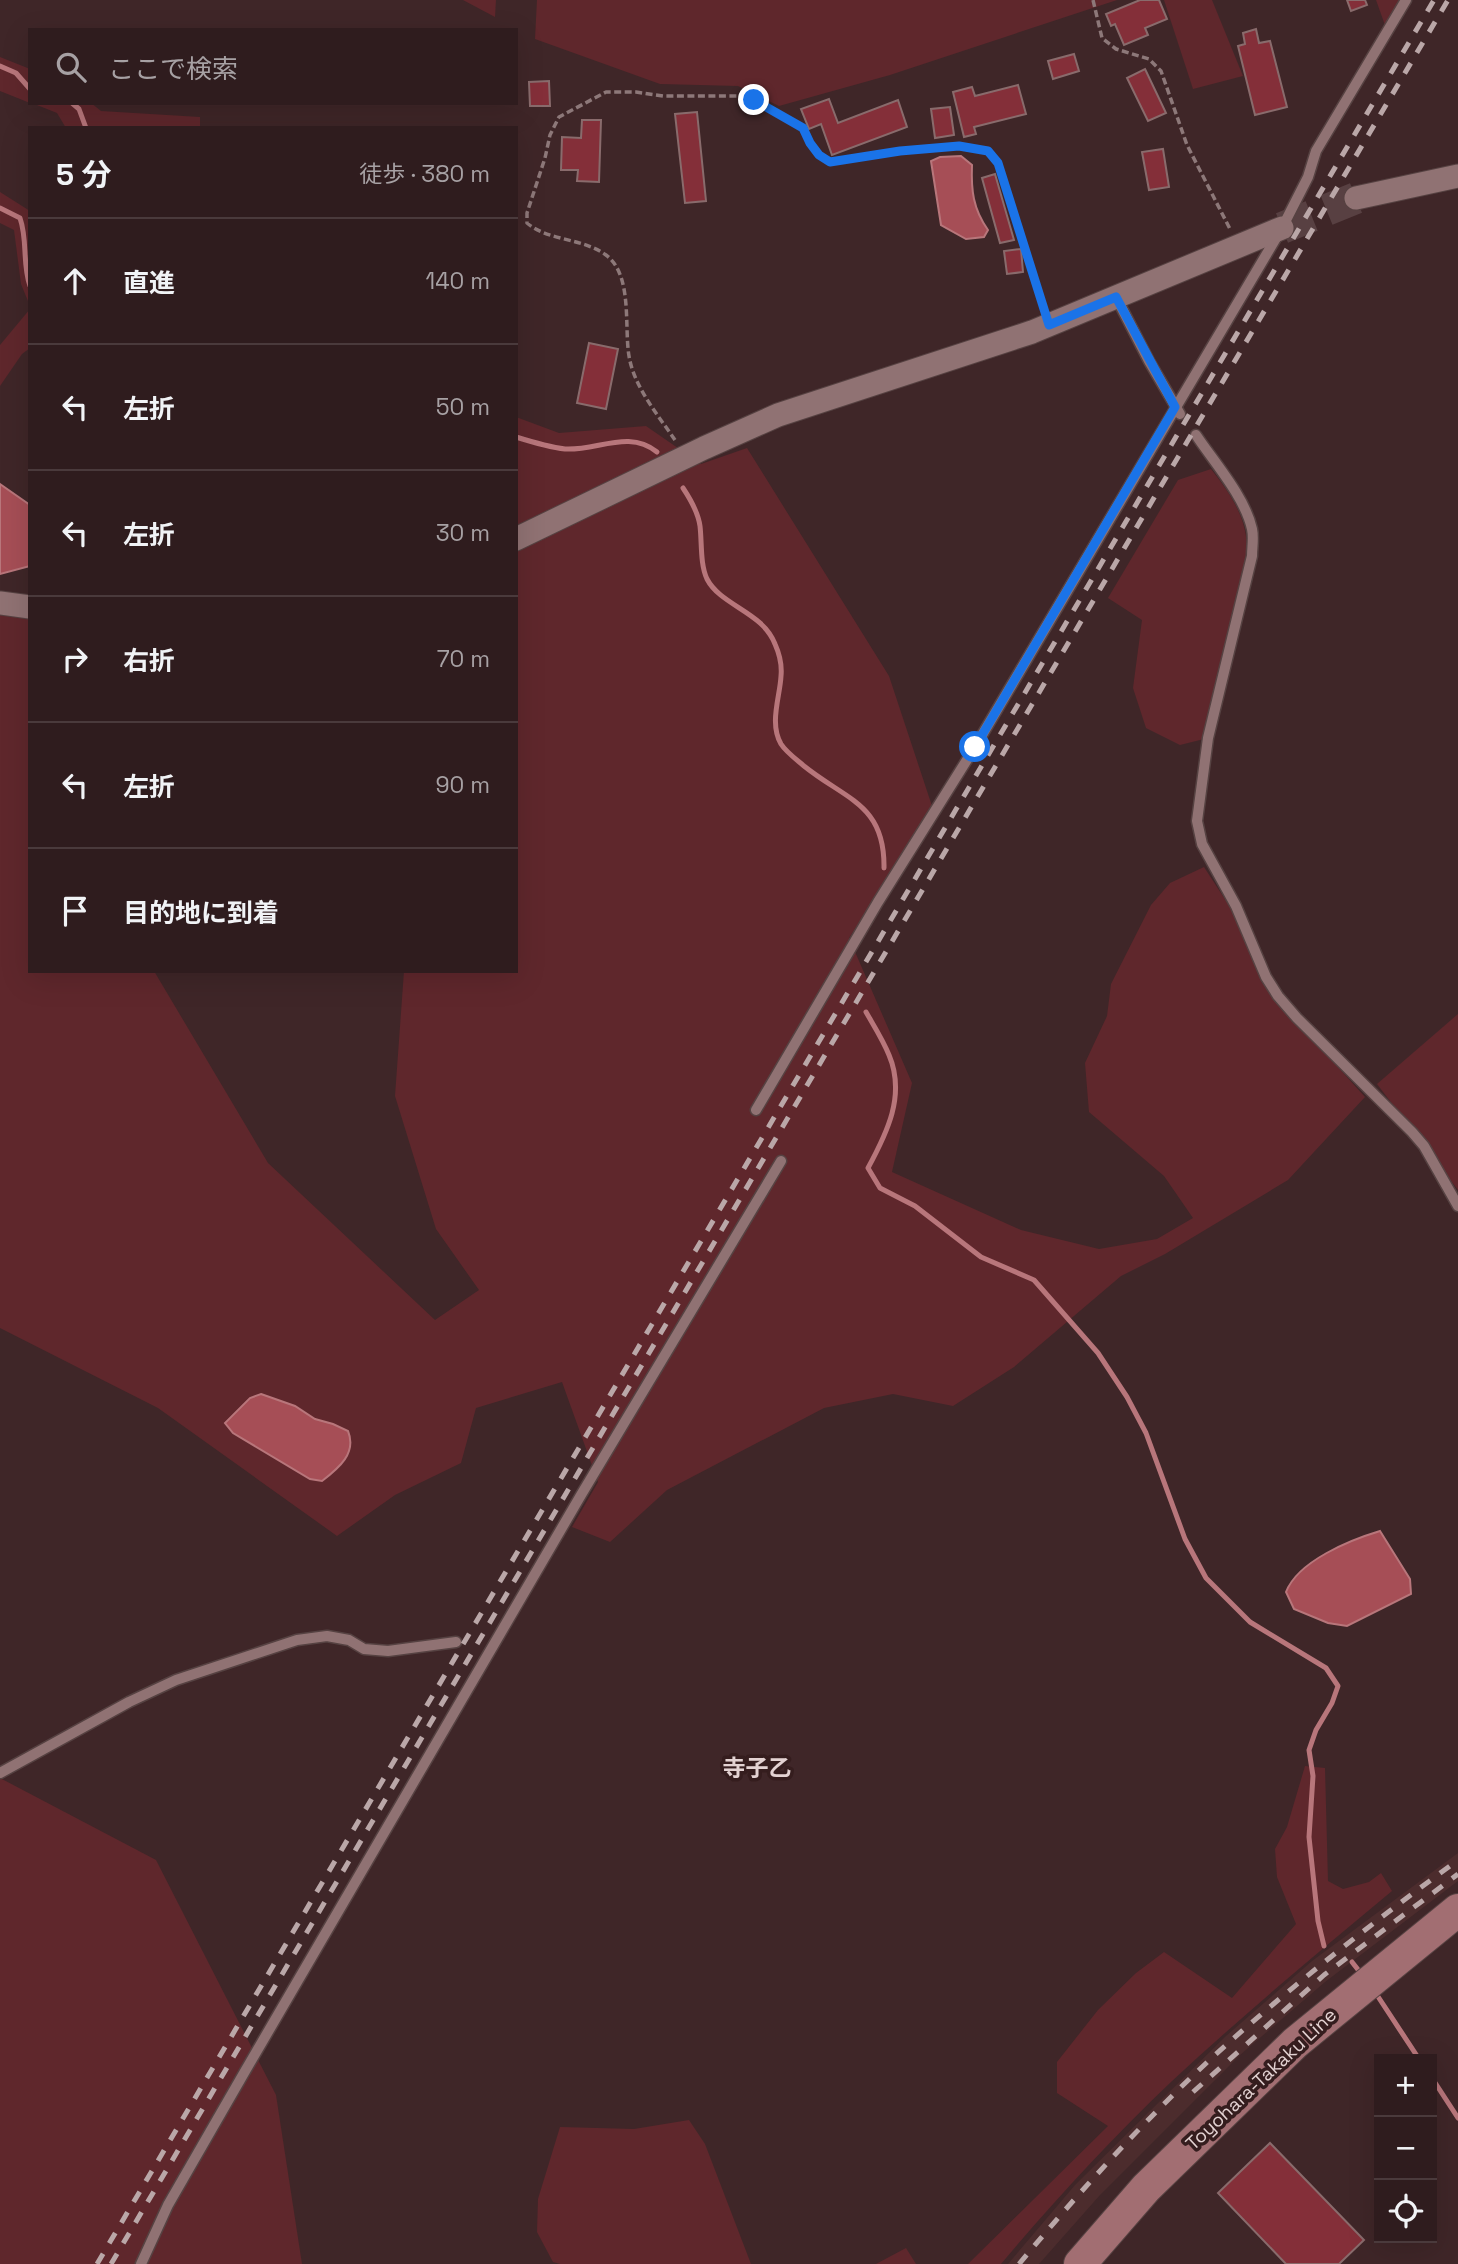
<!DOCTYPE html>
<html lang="ja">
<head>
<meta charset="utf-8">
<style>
  :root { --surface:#2f1c1e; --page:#3b292b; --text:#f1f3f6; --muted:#a7a1a4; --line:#4a3a3c }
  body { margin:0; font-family:"Space Grotesk","Noto Sans JP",sans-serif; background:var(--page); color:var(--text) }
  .controls { position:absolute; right:21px; bottom:21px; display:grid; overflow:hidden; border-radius:0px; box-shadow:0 7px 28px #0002 }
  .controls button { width:63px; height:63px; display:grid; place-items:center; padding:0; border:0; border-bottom:2px solid var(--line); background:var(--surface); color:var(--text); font:35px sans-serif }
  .stop { position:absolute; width:21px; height:21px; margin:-16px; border:5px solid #1a73e8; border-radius:50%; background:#fff }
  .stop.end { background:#1a73e8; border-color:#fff; box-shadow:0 2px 7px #0008 }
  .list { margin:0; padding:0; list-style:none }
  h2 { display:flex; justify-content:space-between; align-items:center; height:91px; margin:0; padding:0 28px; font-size:30px }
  h2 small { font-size:23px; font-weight:400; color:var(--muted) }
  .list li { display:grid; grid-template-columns:46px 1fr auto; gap:21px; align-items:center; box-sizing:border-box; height:126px; padding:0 28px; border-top:2px solid var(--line) }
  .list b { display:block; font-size:26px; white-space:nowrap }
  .list em { font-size:23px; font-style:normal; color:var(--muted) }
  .icon { flex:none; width:38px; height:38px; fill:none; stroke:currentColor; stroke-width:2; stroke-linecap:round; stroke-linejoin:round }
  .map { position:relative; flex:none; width:1458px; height:2264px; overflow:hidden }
  .search { position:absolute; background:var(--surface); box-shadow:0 7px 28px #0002; left:28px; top:28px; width:490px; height:77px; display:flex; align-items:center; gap:18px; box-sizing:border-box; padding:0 24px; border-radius:0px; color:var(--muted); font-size:26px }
  .panel { position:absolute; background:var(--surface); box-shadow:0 7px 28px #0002; left:28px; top:126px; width:490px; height:847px; border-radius:0px }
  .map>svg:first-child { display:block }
</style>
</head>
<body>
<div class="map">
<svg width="1458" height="2264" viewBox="0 0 1458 2264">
  <rect width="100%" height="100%" fill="#3f2628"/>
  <!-- built -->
  <polygon fill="#4c2c2d" points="1458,1853 1458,1881 1325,1982 1240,2055 1100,2195 1039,2264 1008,2264 1075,2185 1226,2036 1312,1961"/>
  <!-- green -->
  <g fill="#5f272c">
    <polygon points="463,0 496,0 495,17"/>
    <polygon points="537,0 1117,0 890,75 779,106 738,86 660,84 535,39"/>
    <polygon points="1164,0 1212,0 1243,76 1193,89"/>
    <polygon points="1376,0 1403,0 1386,28"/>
    <polygon points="0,57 30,69 30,103 0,91"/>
    <polygon points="32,103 91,103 101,111 200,117 200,128 66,128 57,113"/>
    <polygon points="0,192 30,211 30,306 21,284 14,230 0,223"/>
    <polygon points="30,309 30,348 22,354 0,386 0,345"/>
    <polygon points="516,417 559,433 646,426 701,464 747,448 889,676 933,809 849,938 912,1083 892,1172 1021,1230 1099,1249 1157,1239 1193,1218 1164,1176 1089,1112 1085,1063 1107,1016 1111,984 1151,905 1170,883 1204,867 1232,910 1262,983 1365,1097 1288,1180 1165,1254 1121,1276 1014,1367 953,1406 893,1394 824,1408 667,1490 610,1542 572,1527 598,1482 562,1382 476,1408 461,1463 395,1495 337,1536 158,1408 0,1328 0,593 30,598 30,971 154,971 268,1163 435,1320 479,1290 436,1229 395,1096 404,971 516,971"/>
    <path d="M 1211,469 C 1233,497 1249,521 1247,557 L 1204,739 L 1180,745 L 1146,728 L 1133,688 L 1142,620 L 1108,598 L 1178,480 Z"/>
    <polygon points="1458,1014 1458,1190 1377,1084"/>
    <path d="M 1305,1766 L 1325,1768 L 1328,1881 L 1343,1889 L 1369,1882 L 1381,1873 L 1392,1891 C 1317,1953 1242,2016 1171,2082 C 1111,2139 1054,2201 1001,2264 L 968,2264 L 1108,2126 L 1057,2093 L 1057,2062 L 1098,2010 L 1136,1973 L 1164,1952 L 1232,1998 L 1296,1924 L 1277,1877 L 1275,1849 L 1287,1827 Z"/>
    <polygon points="0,1778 156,1860 276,2095 302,2264 0,2264"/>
    <polygon points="689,2120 705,2144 751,2264 560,2264 553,2262 537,2232 538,2199 560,2127 634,2129"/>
    <polygon points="906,2248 916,2264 876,2264"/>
  </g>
  <!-- water -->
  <g fill="#a64e56" stroke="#b8767b" stroke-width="2">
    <path d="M 961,156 L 972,165 C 971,190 973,209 988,230 L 984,237 L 966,239 L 941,225 L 931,161 L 940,157 Z"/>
    <polygon points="0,484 30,505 30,566 0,574"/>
    <path d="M 261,1394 L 295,1406 L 315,1419 L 333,1424 L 348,1431 C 357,1453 339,1468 322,1481 L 310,1479 L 233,1433 L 225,1423 L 250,1398 Z"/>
    <path d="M 1380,1531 L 1410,1579 L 1411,1594 L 1347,1626 L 1328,1623 L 1294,1609 L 1286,1592 C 1298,1561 1350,1540 1380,1531 Z"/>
  </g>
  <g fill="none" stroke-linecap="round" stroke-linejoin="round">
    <!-- stream -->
    <g stroke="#b8767b" stroke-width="5">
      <polyline points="0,66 16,73 30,89"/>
      <polyline points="72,103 79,109 86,128"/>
      <path d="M 0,208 L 20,218 C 28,241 22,264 30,286"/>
      <path d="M 516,437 C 532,442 548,447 565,449 C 597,451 629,429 657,452"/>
      <path d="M 683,488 C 691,500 698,512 700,526 C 702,543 700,564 707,579 C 721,606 763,612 775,644 C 779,653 782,666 781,676 C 780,697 769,723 781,744 C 786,752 797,760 804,766 C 846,800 885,804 884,868"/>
      <path d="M 866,1012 C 874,1026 883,1040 889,1055 C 906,1095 887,1133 868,1168 L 880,1188 L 915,1206 L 981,1257 L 1034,1280 L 1098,1353 L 1127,1397 L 1146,1433 L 1185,1539 L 1206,1578 L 1250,1622 L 1326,1668 L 1338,1686 L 1332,1703 L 1316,1730 L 1309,1750 L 1313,1776 L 1309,1837 L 1318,1921 L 1324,1946"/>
      <polyline points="1352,1962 1363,1976"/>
      <polyline points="1375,1992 1419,2059"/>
      <polyline points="1432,2078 1458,2118"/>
    </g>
  </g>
  <!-- building -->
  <g fill="#842f39" stroke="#896b6c" stroke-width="2">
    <polygon points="1140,0 1159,0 1167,19 1145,28 1148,35 1124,45 1115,24 1111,26 1106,14"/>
    <polygon points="1347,0 1365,0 1367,5 1351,11"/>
    <polygon points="1256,29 1259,43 1270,41 1287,107 1255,115 1238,46 1245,44 1243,33"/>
    <polygon points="1074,54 1079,71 1053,79 1048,61"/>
    <polygon points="1145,69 1166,113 1148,121 1127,78"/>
    <polygon points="549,81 550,106 530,106 529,82"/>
    <polygon points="1018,85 1026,114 974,127 976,134 964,137 953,92 972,87 975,96"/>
    <polygon points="829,99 838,123 898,100 907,127 832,155 821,124 809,129 801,109"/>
    <polygon points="950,107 954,135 935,138 931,109"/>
    <polygon points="697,112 706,201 685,203 675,114"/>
    <polygon points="582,120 601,120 599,182 577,181 578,170 561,170 562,137 581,138"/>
    <polygon points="1163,149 1169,187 1149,190 1142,152"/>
    <polygon points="995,174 1014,240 1000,243 982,178"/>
    <polygon points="1021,249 1023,272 1007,274 1004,251"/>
    <polygon points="589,343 618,349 606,409 577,403"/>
    <polygon points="1270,2143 1364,2240 1339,2264 1286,2264 1218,2193"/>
  </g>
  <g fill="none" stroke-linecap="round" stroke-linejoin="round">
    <!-- secondary-tunnel -->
    <polyline stroke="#584042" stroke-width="32" stroke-dasharray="32 16" stroke-linecap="butt" points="1282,228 1356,198"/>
    <defs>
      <g id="lane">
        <polyline points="1116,297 1149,361 1180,414"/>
        <path d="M 1196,435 C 1214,462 1245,497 1252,529 C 1254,538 1252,547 1252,556 L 1208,738 L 1197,821 L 1202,844 L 1236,906 L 1266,977 L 1278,996 L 1297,1018 L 1412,1132 L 1424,1146 L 1458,1206"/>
        <polyline points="756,1110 878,902 975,747 1282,228 1308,177 1316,151 1406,0"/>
        <polyline points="0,1773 129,1702 176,1680 297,1640 327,1636 349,1640 364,1649 388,1651 456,1642"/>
        <polyline points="141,2264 168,2205 244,2073 581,1495 781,1161"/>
      </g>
      <g id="street">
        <polyline points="1356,198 1458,176"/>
        <polyline points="516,539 704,448 778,415 1032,332 1282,228"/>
        <polyline points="0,603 30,607"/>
      </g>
      <polyline id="secondary" points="1080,2264 1146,2188 1295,2043 1458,1910"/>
    </defs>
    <!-- lane casing -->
    <use href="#lane" stroke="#564242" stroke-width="13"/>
    <!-- street casing -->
    <use href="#street" stroke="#564242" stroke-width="25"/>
    <!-- secondary casing -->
    <use href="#secondary" stroke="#564242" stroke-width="34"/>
    <!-- path -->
    <g stroke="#8d7879" stroke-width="3.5" stroke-dasharray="7 3.5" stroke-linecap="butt">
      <polyline points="1093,0 1102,38 1116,49 1149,59 1161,71 1187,145 1230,229"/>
      <path d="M 675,440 C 658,415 634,387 629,356 C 624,327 633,275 606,255 C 583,238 548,241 527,223 L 527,213 L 545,158 L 550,135 L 559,117 L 606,92 L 636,92 L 663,96 L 739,96 L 754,100 L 803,127 L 810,143 L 819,155 L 830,162 L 900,151 L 959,146 L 988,151 L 998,163 L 1043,306"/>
    </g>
    <!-- lane -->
    <use href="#lane" stroke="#907273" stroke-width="10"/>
    <!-- street -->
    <use href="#street" stroke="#907273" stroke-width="23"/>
    <!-- secondary -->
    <use href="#secondary" stroke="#a26e72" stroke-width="32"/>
    <!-- rail -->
    <g stroke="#baa7a8" stroke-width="5" stroke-dasharray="12 12" stroke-linecap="butt">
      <polyline points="1193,2092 1324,1975 1458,1874"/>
      <polyline points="97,2264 1434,0"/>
      <polyline points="111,2264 1448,0"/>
      <path d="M 1019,2264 C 1090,2179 1166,2096 1250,2024 C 1317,1966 1387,1912 1458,1860"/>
    </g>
  </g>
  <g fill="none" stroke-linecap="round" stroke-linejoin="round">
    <!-- route -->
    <polyline stroke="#1a73e8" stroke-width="9" points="754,100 803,128 810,143 819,155 830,162 900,151 959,146 988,151 998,163 1049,325 1116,297 1175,407 975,747"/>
  </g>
  <g text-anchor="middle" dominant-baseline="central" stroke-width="7" stroke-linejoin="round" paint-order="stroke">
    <!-- street labels -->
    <g font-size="19" fill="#e3d2d2" stroke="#351d1e">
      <text transform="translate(1261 2079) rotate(-43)">Toyohara-Takaku Line</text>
    </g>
    <!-- quarter labels -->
    <g font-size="23" font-weight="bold" fill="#e3d2d2" stroke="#351d1e">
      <text x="757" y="1768">寺子乙</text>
    </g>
  </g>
</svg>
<div class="controls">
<button>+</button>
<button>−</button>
<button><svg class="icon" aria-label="locate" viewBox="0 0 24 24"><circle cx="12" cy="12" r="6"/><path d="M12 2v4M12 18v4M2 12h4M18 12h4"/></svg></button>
</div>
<div class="stop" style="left:975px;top:747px"></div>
<div class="stop end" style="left:754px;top:100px"></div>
<div class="search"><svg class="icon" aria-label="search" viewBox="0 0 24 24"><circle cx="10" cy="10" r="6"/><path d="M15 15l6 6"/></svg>ここで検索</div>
<section class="panel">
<h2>5 分<small>徒歩 · 380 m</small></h2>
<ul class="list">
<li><svg class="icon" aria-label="ahead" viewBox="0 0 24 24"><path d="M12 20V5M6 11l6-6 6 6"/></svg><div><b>直進</b></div><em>140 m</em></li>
<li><svg class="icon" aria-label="left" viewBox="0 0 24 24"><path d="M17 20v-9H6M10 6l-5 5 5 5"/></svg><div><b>左折</b></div><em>50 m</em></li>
<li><svg class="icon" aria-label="left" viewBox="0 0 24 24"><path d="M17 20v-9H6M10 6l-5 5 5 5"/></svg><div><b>左折</b></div><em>30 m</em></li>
<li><svg class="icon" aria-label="right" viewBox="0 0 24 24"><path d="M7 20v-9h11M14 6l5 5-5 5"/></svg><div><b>右折</b></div><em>70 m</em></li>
<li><svg class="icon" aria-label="left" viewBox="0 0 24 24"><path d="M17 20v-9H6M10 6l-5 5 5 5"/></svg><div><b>左折</b></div><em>90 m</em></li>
<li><svg class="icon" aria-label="arrive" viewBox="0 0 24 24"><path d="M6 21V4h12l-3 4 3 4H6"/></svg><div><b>目的地に到着</b></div></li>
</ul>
</section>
</div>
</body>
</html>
